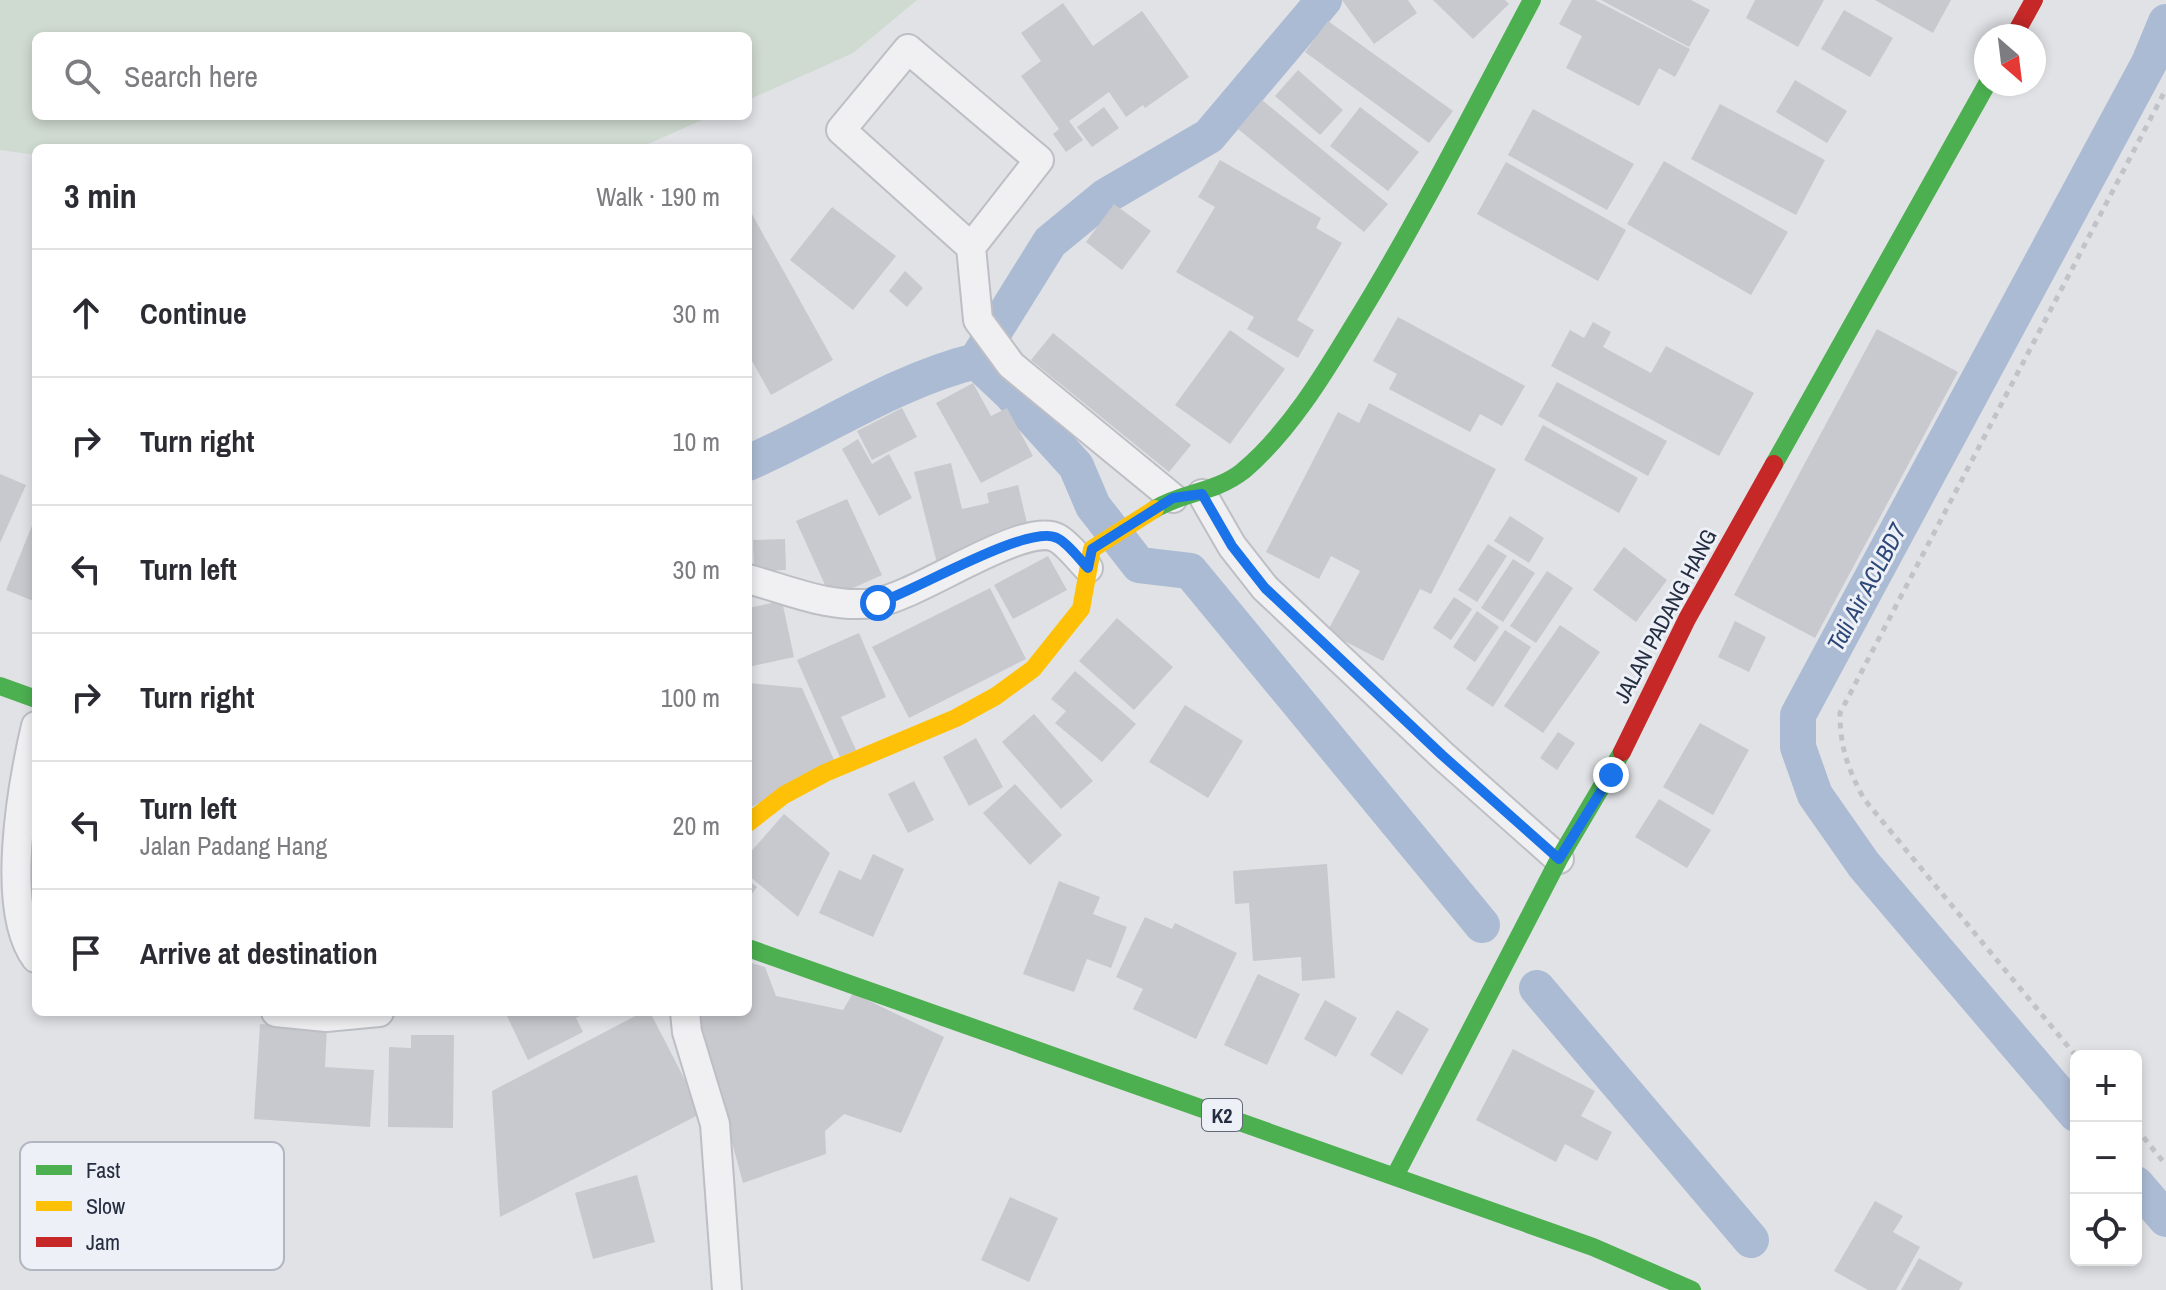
<!DOCTYPE html>
<html lang="en">
<head>
<meta charset="utf-8">
<style>
  :root { --surface:#fff; --page:#f7f7f7; --text:#2b2b33; --muted:#7c7c81; --line:#e1e1e2 }
  body { margin:0; font-family:"Archivo Narrow",sans-serif; background:var(--page); color:var(--text) }
  .controls { position:absolute; right:24px; bottom:24px; display:grid; overflow:hidden; border-radius:12px; box-shadow:0 4px 12px #0003 }
  .controls button { width:72px; height:72px; display:grid; place-items:center; padding:0; border:0; border-bottom:2px solid var(--line); background:var(--surface); color:var(--text); font:40px sans-serif }
  .compass { position:absolute; left:1974px; top:24px; width:72px; height:72px; border-radius:50%; background:var(--surface); box-shadow:0 4px 12px #0003; rotate:152deg }
  .stop { position:absolute; width:24px; height:24px; margin:-18px; border:6px solid #1a73e8; border-radius:50%; background:#fff }
  .stop.end { background:#1a73e8; border-color:#fff; box-shadow:0 2px 8px #0008 }
  .list { margin:0; padding:0; list-style:none }
  h2 { display:flex; justify-content:space-between; align-items:center; height:104px; margin:0; padding:0 32px; font-size:34px }
  h2 small { font-size:26px; font-weight:400; color:var(--muted) }
  .list li { display:grid; grid-template-columns:52px 1fr auto; gap:24px; align-items:center; box-sizing:border-box; height:128px; padding:0 32px; border-top:2px solid var(--line) }
  .list b { display:block; font-size:30px; white-space:nowrap }
  .list p { margin:0; font-size:26px; white-space:nowrap; color:var(--muted) }
  .list em { font-size:26px; font-style:normal; color:var(--muted) }
  .icon { flex:none; width:44px; height:44px; fill:none; stroke:currentColor; stroke-width:2; stroke-linecap:round; stroke-linejoin:round }
  .map { position:relative; flex:none; width:2166px; height:1290px; overflow:hidden }
  .search { position:absolute; background:var(--surface); box-shadow:0 4px 12px #0003; left:32px; top:32px; width:720px; height:88px; display:flex; align-items:center; gap:20px; box-sizing:border-box; padding:0 28px; border-radius:12px; color:var(--muted); font-size:30px }
  .panel { position:absolute; background:var(--surface); box-shadow:0 4px 12px #0003; left:32px; top:144px; width:720px; height:872px; border-radius:12px }
  .map>svg:first-child { display:block }
</style>
</head>
<body>
<div class="map">
<svg width="2166" height="1290" viewBox="0 0 2166 1290">
  <rect width="100%" height="100%" fill="#e0e2e6"/>
  <!-- green -->
  <polygon fill="#cfdad0" points="0,0 917,0 853,53 748,100 748,36 36,36 36,116 711,116 639,148 36,148 36,155 0,150"/>
  <g fill="none" stroke-linecap="round" stroke-linejoin="round">
    <!-- canal -->
    <g stroke="#acbbd4" stroke-width="36">
      <polyline points="976,361 1010,393 1076,466 1093,506 1139,565 1190,571 1482,925"/>
      <path d="M 748,463 C 824,430 895,381 976,361 L 1050,242 L 1106,196 L 1209,136 L 1324,0"/>
      <polyline points="1537,988 1751,1240"/>
      <polyline points="2076,1114 1864,865 1815,795 1798,747 1798,715 2149,63 2166,22"/>
      <polyline points="2136,1184 2166,1219"/>
    </g>
  </g>
  <!-- building -->
  <g fill="#c7c9ce">
    <polygon points="1342,0 1408,0 1417,13 1374,44"/>
    <polygon points="1433,0 1505,0 1509,4 1473,39"/>
    <polygon points="1572,0 1595,0 1690,49 1675,77 1659,68 1639,106 1566,68 1582,36 1559,24"/>
    <polygon points="1601,0 1691,0 1710,10 1689,47"/>
    <polygon points="1755,0 1824,0 1798,47 1746,18"/>
    <polygon points="1875,0 1951,0 1933,33"/>
    <polygon points="1063,3 1093,46 1142,11 1189,77 1145,108 1143,105 1126,117 1109,92 1069,121 1083,140 1066,152 1053,134 1059,129 1021,76 1041,61 1021,33"/>
    <polygon points="1844,10 1893,38 1870,77 1821,49"/>
    <polygon points="1328,21 1453,111 1429,143 1305,52"/>
    <polygon points="1298,70 1343,110 1320,135 1275,96"/>
    <polygon points="1795,80 1847,111 1827,143 1776,112"/>
    <polygon points="1262,100 1388,204 1364,232 1238,129"/>
    <polygon points="1720,104 1825,160 1796,215 1691,159"/>
    <polygon points="1104,107 1119,128 1092,147 1077,127"/>
    <polygon points="1360,107 1419,152 1388,191 1330,146"/>
    <polygon points="1533,109 1634,164 1607,210 1508,155"/>
    <polygon points="1220,160 1321,218 1316,228 1342,243 1297,320 1314,330 1298,358 1247,329 1254,317 1176,272 1215,207 1198,197"/>
    <polygon points="1664,161 1788,232 1751,295 1627,224"/>
    <polygon points="1506,162 1626,230 1598,281 1477,214"/>
    <polygon points="1114,204 1151,231 1122,270 1086,242"/>
    <polygon points="748,207 833,360 771,395 748,354"/>
    <polygon points="832,207 896,256 853,310 790,260"/>
    <polygon points="905,271 923,288 907,307 889,291"/>
    <polygon points="1398,317 1525,386 1502,426 1480,414 1470,432 1389,389 1397,374 1373,361"/>
    <polygon points="1593,322 1611,332 1603,347 1651,373 1666,346 1754,393 1719,456 1551,366 1570,330 1584,338"/>
    <polygon points="1877,329 1958,372 1815,638 1734,595"/>
    <polygon points="1230,330 1285,369 1230,444 1175,405"/>
    <polygon points="1053,333 1191,445 1169,472 1031,360"/>
    <polygon points="1557,382 1667,441 1648,476 1538,416"/>
    <polygon points="973,383 991,416 1007,408 1033,456 981,483 936,403"/>
    <polygon points="1369,403 1496,469 1431,594 1420,589 1383,661 1327,632 1360,571 1331,556 1319,579 1266,552 1338,412 1359,423"/>
    <polygon points="902,408 917,437 872,460 857,431"/>
    <polygon points="1543,425 1638,478 1619,513 1524,460"/>
    <polygon points="858,439 872,464 889,454 912,498 879,516 842,449"/>
    <polygon points="951,463 962,509 989,503 987,493 1018,485 1027,523 997,531 998,539 937,563 914,472"/>
    <polygon points="0,474 26,485 0,543"/>
    <polygon points="847,499 882,575 831,598 796,521"/>
    <polygon points="1510,516 1544,538 1529,563 1494,541"/>
    <polygon points="33,523 36,524 36,602 6,590"/>
    <polygon points="785,539 786,570 754,571 753,540"/>
    <polygon points="1488,544 1507,556 1477,602 1458,590"/>
    <polygon points="1624,547 1667,580 1636,622 1593,590"/>
    <polygon points="1048,556 1067,590 1013,619 994,585"/>
    <polygon points="1513,559 1535,573 1503,622 1481,608"/>
    <polygon points="1547,571 1573,588 1536,643 1510,626"/>
    <polygon points="990,588 1026,659 909,718 872,647"/>
    <polygon points="1454,597 1472,609 1451,640 1433,628"/>
    <polygon points="782,601 794,657 748,667 748,608"/>
    <polygon points="1477,611 1499,627 1475,662 1453,647"/>
    <polygon points="1117,618 1173,667 1134,710 1079,661"/>
    <polygon points="1735,621 1766,637 1749,672 1718,657"/>
    <polygon points="1560,625 1600,652 1543,733 1504,706"/>
    <polygon points="1505,630 1531,647 1493,707 1466,689"/>
    <polygon points="859,633 886,697 841,717 856,750 840,757 797,660"/>
    <polygon points="1075,671 1136,724 1102,762 1055,723 1066,711 1051,699"/>
    <polygon points="748,683 802,688 834,760 748,809"/>
    <polygon points="1185,705 1243,741 1208,798 1149,762"/>
    <polygon points="1034,714 1093,781 1061,809 1002,742"/>
    <polygon points="1700,723 1749,750 1713,815 1663,787"/>
    <polygon points="1558,732 1575,743 1557,770 1540,758"/>
    <polygon points="976,738 1003,787 969,806 943,757"/>
    <polygon points="914,781 934,820 908,833 888,794"/>
    <polygon points="1015,784 1062,835 1030,865 983,813"/>
    <polygon points="1659,799 1711,830 1687,868 1635,837"/>
    <polygon points="784,814 830,853 798,917 748,875 748,855"/>
    <polygon points="36,836 36,866 25,862"/>
    <polygon points="873,854 904,869 873,937 819,913 839,870 861,880"/>
    <polygon points="1327,864 1335,978 1302,981 1301,957 1253,961 1249,903 1235,904 1233,871"/>
    <polygon points="748,880 757,887 748,899"/>
    <polygon points="1059,881 1100,897 1093,914 1127,927 1111,968 1087,959 1074,992 1023,974"/>
    <polygon points="1145,917 1172,929 1175,923 1237,953 1196,1039 1133,1009 1143,989 1116,977"/>
    <polygon points="748,962 765,967 776,996 843,1010 853,993 944,1037 901,1133 844,1114 825,1131 826,1154 743,1183 697,1012 748,1012"/>
    <polygon points="1258,974 1300,994 1267,1065 1224,1045"/>
    <polygon points="1325,1000 1357,1018 1336,1057 1304,1039"/>
    <polygon points="1397,1010 1429,1029 1402,1075 1370,1055"/>
    <polygon points="505,1012 588,1012 576,1018 583,1032 528,1060"/>
    <polygon points="643,1012 650,1012 702,1113 500,1217 492,1091"/>
    <polygon points="260,1024 327,1028 325,1067 374,1070 370,1127 254,1119"/>
    <polygon points="411,1035 454,1035 453,1128 388,1127 389,1047 411,1048"/>
    <polygon points="1513,1049 1595,1091 1581,1116 1612,1132 1597,1161 1565,1144 1556,1162 1476,1120"/>
    <polygon points="637,1175 655,1242 593,1259 575,1193"/>
    <polygon points="1010,1197 1058,1218 1029,1282 981,1260"/>
    <polygon points="1875,1201 1903,1216 1893,1232 1920,1247 1896,1290 1868,1290 1834,1271"/>
    <polygon points="1919,1258 1963,1283 1959,1290 1901,1290"/>
  </g>
  <g fill="none" stroke-linecap="round" stroke-linejoin="round">
    <defs>
      <g id="street">
        <polyline points="971,247 1039,160 908,49 841,130 971,247 978,320 1011,365 1173,498"/>
        <polyline points="1202,494 1232,546 1265,588 1442,755 1559,859"/>
        <path d="M 748,579 C 789,590 830,609 874,603 C 916,598 1024,520 1057,538 C 1068,544 1079,559 1088,568"/>
        <path d="M 36,726 C 22,786 0,910 36,958"/>
        <polyline points="276,1012 326,1017 379,1012"/>
        <polyline points="685,1012 687,1032 715,1124 727,1290"/>
      </g>
    </defs>
    <!-- street casing -->
    <use href="#street" stroke="#bdbfc4" stroke-width="32"/>
    <!-- path -->
    <g stroke="#c2c3c9" stroke-width="5" stroke-dasharray="6 6" stroke-linecap="butt">
      <path d="M 2076,1056 L 1864,799 C 1848,769 1840,747 1840,713 L 2166,89"/>
      <polyline points="2136,1128 2166,1165"/>
    </g>
    <!-- street -->
    <use href="#street" stroke="#f0f0f3" stroke-width="28"/>
    <!-- fast -->
    <g stroke="#4caf50" stroke-width="18">
      <polyline points="1774,464 1987,84"/>
      <path d="M 1155,509 C 1183,492 1215,493 1243,471 C 1288,433 1323,376 1353,326 C 1418,221 1474,109 1532,0"/>
      <polyline points="0,686 36,699"/>
      <polyline points="748,948 1593,1247 1692,1290"/>
      <polyline points="1395,1176 1559,859 1622,752"/>
    </g>
    <!-- slow -->
    <polyline stroke="#ffc107" stroke-width="18" points="748,823 784,795 825,773 956,718 996,696 1033,669 1081,609 1092,549 1155,509"/>
    <!-- jam -->
    <g stroke="#c62828" stroke-width="18">
      <polyline points="2014,36 2034,0"/>
      <polyline points="1622,752 1687,619 1774,464"/>
    </g>
  </g>
  <g fill="none" stroke-linecap="round" stroke-linejoin="round">
    <!-- route -->
    <path stroke="#1a73e8" stroke-width="10" d="M 878,603 C 913,592 1029,523 1057,538 C 1068,543 1079,559 1088,568 L 1092,549 L 1173,498 L 1202,494 L 1232,546 L 1265,588 L 1442,755 L 1559,859 L 1611,775"/>
  </g>
  <g text-anchor="middle" dominant-baseline="central" stroke-width="6" stroke-linejoin="round" paint-order="stroke">
    <!-- shield labels -->
    <rect fill="#edf0f6" stroke="#616877" stroke-width="2" x="1202" y="1099" width="40" height="32" rx="6"/>
    <g font-size="20" font-weight="bold" fill="#252d41">
      <text x="1222" y="1115">K2</text>
    </g>
    <!-- street labels -->
    <g font-size="22" fill="#252d41" stroke="#edf0f6">
      <text transform="translate(1665 616) rotate(-62)">JALAN PADANG HANG</text>
    </g>
    <!-- water labels -->
    <g font-size="24" font-style="italic" fill="#2c4778" stroke="#edf0f6">
      <text transform="translate(1866 587) rotate(-62)">Tali Air ACLBD7</text>
    </g>
  </g>
  <!-- legend -->
  <rect x="20" y="1142" width="264" height="128" rx="12" fill="#edf0f6" stroke="#b1b6c0" stroke-width="2"/>
  <rect x="36" y="1165" width="36" height="10" fill="#4caf50"/>
  <rect x="36" y="1201" width="36" height="10" fill="#ffc107"/>
  <rect x="36" y="1237" width="36" height="10" fill="#c62828"/>
  <g font-size="22" fill="#252d41">
    <text x="86" y="1178">Fast</text>
    <text x="86" y="1214">Slow</text>
    <text x="86" y="1250">Jam</text>
  </g>
</svg>
<div class="controls">
<button>+</button>
<button>−</button>
<button><svg class="icon" aria-label="locate" viewBox="0 0 24 24"><circle cx="12" cy="12" r="6"/><path d="M12 2v4M12 18v4M2 12h4M18 12h4"/></svg></button>
</div>
<svg class="compass" viewBox="-18 -18 36 36"><path d="M0-13l5 13h-10z" fill="#e53935"/><path d="M0 13l5-13h-10z" fill="#7c7c81"/></svg>
<div class="stop" style="left:878px;top:603px"></div>
<div class="stop end" style="left:1611px;top:775px"></div>
<div class="search"><svg class="icon" aria-label="search" viewBox="0 0 24 24"><circle cx="10" cy="10" r="6"/><path d="M15 15l6 6"/></svg>Search here</div>
<section class="panel">
<h2>3 min<small>Walk · 190 m</small></h2>
<ul class="list">
<li><svg class="icon" aria-label="ahead" viewBox="0 0 24 24"><path d="M12 20V5M6 11l6-6 6 6"/></svg><div><b>Continue</b></div><em>30 m</em></li>
<li><svg class="icon" aria-label="right" viewBox="0 0 24 24"><path d="M7 20v-9h11M14 6l5 5-5 5"/></svg><div><b>Turn right</b></div><em>10 m</em></li>
<li><svg class="icon" aria-label="left" viewBox="0 0 24 24"><path d="M17 20v-9H6M10 6l-5 5 5 5"/></svg><div><b>Turn left</b></div><em>30 m</em></li>
<li><svg class="icon" aria-label="right" viewBox="0 0 24 24"><path d="M7 20v-9h11M14 6l5 5-5 5"/></svg><div><b>Turn right</b></div><em>100 m</em></li>
<li><svg class="icon" aria-label="left" viewBox="0 0 24 24"><path d="M17 20v-9H6M10 6l-5 5 5 5"/></svg><div><b>Turn left</b><p>Jalan Padang Hang</p></div><em>20 m</em></li>
<li><svg class="icon" aria-label="arrive" viewBox="0 0 24 24"><path d="M6 21V4h12l-3 4 3 4H6"/></svg><div><b>Arrive at destination</b></div></li>
</ul>
</section>
</div>
</body>
</html>
